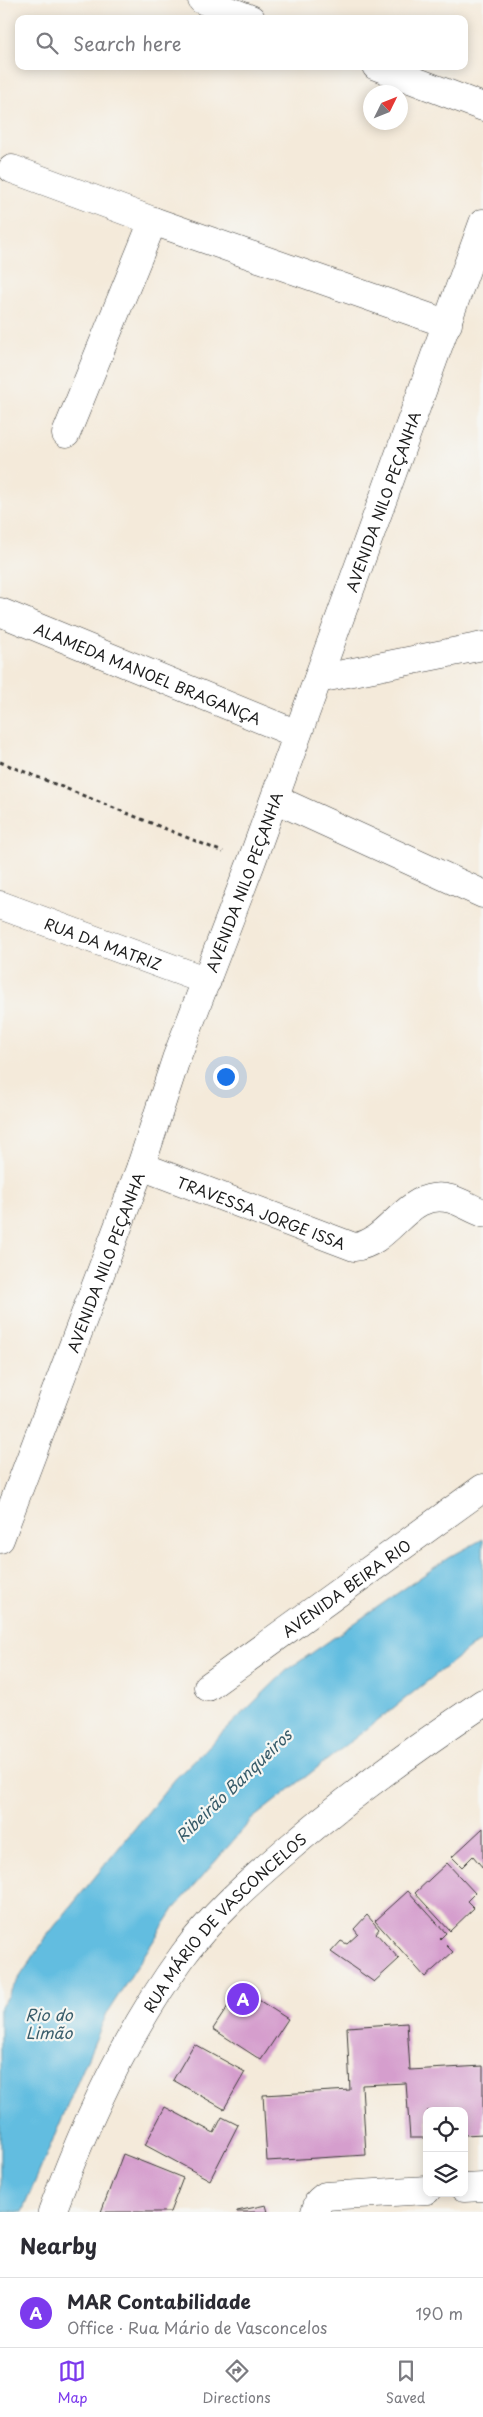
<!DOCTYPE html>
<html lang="en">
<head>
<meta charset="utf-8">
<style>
  :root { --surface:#fff; --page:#f2f2f3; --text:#2b2b33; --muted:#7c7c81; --line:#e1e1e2; --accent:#7c3aed }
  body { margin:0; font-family:"Playpen Sans",sans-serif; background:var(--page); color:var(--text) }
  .controls { position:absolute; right:15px; bottom:15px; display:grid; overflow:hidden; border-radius:10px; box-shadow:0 2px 12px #0003 }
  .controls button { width:45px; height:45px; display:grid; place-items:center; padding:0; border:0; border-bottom:1px solid var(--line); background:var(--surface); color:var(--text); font:25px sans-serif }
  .compass { position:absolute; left:363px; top:85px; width:45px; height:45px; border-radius:50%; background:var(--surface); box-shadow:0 2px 12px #0003; rotate:47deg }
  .you { position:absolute; left:225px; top:1076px; width:18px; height:18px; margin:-12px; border:4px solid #fff; border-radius:50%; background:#1a73e8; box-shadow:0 0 0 8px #1a73e833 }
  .badge { display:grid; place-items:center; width:32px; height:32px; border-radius:50%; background:var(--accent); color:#fff; font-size:16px; font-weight:700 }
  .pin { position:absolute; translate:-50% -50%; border:2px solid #fff; box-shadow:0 1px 5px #0006 }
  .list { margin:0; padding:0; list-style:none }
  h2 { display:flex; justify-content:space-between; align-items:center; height:65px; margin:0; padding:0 20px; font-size:21px }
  h2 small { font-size:16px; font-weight:400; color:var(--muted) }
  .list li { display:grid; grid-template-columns:32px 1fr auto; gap:15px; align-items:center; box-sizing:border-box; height:70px; padding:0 20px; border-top:1px solid var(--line) }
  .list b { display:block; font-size:19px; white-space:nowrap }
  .list p { margin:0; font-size:16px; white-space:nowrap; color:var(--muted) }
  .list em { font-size:16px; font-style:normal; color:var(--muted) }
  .icon { flex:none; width:28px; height:28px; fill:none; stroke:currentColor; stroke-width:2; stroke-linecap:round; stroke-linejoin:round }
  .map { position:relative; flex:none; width:483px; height:2212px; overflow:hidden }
  .search { position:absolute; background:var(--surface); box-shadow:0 2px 12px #0003; left:15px; right:15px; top:15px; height:55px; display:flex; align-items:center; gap:12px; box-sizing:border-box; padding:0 18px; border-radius:10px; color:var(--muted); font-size:19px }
  .sheet { height:135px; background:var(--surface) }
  nav { display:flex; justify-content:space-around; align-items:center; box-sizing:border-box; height:70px; border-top:1px solid var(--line); background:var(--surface); font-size:14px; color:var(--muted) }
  nav a { display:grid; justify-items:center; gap:2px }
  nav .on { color:var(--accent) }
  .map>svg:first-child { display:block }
</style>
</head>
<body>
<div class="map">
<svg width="483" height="2212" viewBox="0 0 483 2212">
  <rect width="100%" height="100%" fill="#f6f6f2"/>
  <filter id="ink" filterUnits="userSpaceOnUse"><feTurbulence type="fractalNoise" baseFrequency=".02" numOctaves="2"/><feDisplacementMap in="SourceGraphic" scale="10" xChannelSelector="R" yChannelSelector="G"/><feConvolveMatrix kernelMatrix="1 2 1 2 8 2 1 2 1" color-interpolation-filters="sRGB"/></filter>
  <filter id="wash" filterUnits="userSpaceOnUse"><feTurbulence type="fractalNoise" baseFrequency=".0096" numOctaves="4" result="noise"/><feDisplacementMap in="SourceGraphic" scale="20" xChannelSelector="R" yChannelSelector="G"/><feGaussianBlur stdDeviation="1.12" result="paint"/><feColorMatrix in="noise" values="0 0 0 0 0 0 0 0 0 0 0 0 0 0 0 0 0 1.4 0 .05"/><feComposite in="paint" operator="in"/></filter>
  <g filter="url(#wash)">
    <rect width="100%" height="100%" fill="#f4eada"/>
    <!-- water -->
    <polygon fill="#62bde0" stroke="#3f6c7e" points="483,1539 483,1641 471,1647 252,1819 174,1909 107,2013 22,2212 0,2212 0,2007 49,1933 176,1778 286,1671 448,1558"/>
    <g id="blocks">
      <!-- building -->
      <g fill="#d59ecd">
        <polygon points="483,1828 483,1868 473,1856 462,1867 452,1857"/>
        <polygon points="447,1863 475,1893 467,1901 474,1908 450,1931 415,1893"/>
        <polygon points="408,1891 446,1933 440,1939 453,1952 425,1977 375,1921"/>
        <polygon points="367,1915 379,1929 376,1933 399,1959 374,1982 331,1952 341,1941 347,1944 358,1934 354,1929"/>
        <polygon points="240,1988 288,2019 261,2060 213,2029"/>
        <polygon points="407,2023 410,2070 483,2066 483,2134 464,2135 464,2111 427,2111 427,2138 410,2138 406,2083 362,2085 366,2155 267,2161 263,2095 350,2090 347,2027"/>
        <polygon points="194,2044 245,2072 224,2109 173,2080"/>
        <polygon points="165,2107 214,2133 222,2117 238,2125 210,2180 145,2145"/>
        <polygon points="123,2154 183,2178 170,2212 101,2212"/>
        <polygon points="266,2205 268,2212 237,2212 237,2211"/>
      </g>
    </g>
  </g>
  <g filter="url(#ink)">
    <use href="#blocks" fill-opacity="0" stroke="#3c3b38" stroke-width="1"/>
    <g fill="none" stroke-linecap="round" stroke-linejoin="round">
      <defs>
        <g id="minor">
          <polyline points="202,0 251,19"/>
          <polyline points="376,66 483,107"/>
          <polyline points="12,169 153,221"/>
          <polyline points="66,434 153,221 448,324"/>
          <path id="s1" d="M 0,612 L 297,734"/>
          <path id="s2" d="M 0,905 L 207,981"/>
          <path id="s3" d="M 141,1166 L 354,1247 C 392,1243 407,1187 451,1199 C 462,1202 472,1209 483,1213"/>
          <path id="s4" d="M 208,1687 L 483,1488"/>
          <polyline points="464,2188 483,2187"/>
          <path id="s5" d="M 52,2212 C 85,2122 127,2032 184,1954 C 211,1917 246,1885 281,1855 C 345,1799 413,1750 483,1703"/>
          <polyline points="315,2212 319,2201 325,2196 427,2190"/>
        </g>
        <g id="secondary">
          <polyline points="318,679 483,646"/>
          <polyline points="275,799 483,894"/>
          <path id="s6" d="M 0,1539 L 141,1166 L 176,1059 L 251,863 L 483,223"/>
        </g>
      </defs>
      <!-- minor casing -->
      <use href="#minor" stroke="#3c3b38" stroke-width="29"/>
      <!-- secondary casing -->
      <use href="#secondary" stroke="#3c3b38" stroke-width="29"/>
      <!-- path -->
      <polyline stroke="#3c3b38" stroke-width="3" stroke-dasharray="4 4" stroke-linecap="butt" points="0,762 223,852"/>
      <!-- minor -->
      <use href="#minor" stroke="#fff" stroke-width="28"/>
      <!-- secondary -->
      <use href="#secondary" stroke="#fff" stroke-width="28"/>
    </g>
  </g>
  <g text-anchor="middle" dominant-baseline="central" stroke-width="4.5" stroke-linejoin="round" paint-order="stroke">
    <!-- street labels -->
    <g font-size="15" fill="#1c1c1c" stroke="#f6f6f2">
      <text stroke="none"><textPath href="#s6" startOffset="1106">AVENIDA NILO PEÇANHA</textPath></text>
      <text stroke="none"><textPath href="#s1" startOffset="160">ALAMEDA MANOEL BRAGANÇA</textPath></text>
      <text stroke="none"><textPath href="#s6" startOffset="701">AVENIDA NILO PEÇANHA</textPath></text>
      <text stroke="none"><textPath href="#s2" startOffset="110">RUA DA MATRIZ</textPath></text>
      <text stroke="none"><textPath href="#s3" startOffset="129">TRAVESSA JORGE ISSA</textPath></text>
      <text stroke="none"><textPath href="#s6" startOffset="296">AVENIDA NILO PEÇANHA</textPath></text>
      <text stroke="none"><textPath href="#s4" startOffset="170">AVENIDA BEIRA RIO</textPath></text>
      <text stroke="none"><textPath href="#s5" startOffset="341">RUA MÁRIO DE VASCONCELOS</textPath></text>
    </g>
    <!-- water labels -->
    <g font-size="16" font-style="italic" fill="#385c6a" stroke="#f6f6f2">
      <text transform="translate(233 1785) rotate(-44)">Ribeirão Banqueiros</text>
      <text x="49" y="2014">Rio do<tspan x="49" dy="18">Limão</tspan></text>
    </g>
  </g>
</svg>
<div class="controls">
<button><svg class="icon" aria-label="locate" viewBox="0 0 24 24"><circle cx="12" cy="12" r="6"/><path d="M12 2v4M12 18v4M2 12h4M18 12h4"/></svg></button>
<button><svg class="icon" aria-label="layers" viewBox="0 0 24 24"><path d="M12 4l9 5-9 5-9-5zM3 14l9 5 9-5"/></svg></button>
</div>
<svg class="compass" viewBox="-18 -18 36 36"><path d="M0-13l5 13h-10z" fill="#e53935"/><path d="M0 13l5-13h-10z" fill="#7c7c81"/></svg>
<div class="you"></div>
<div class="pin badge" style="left:243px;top:1999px">A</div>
<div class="search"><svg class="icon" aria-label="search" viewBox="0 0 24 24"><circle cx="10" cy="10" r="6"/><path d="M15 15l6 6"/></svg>Search here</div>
</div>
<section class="sheet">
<h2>Nearby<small></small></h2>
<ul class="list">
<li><span class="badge">A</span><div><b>MAR Contabilidade</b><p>Office · Rua Mário de Vasconcelos</p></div><em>190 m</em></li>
</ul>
</section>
<nav>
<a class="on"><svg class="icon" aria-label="map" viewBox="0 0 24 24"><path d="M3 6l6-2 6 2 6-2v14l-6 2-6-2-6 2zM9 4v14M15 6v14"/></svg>Map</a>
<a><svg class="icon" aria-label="directions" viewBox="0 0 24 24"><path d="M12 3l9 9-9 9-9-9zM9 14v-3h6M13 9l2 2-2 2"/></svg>Directions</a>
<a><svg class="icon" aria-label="saved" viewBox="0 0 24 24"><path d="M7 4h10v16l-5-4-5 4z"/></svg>Saved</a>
</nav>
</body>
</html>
